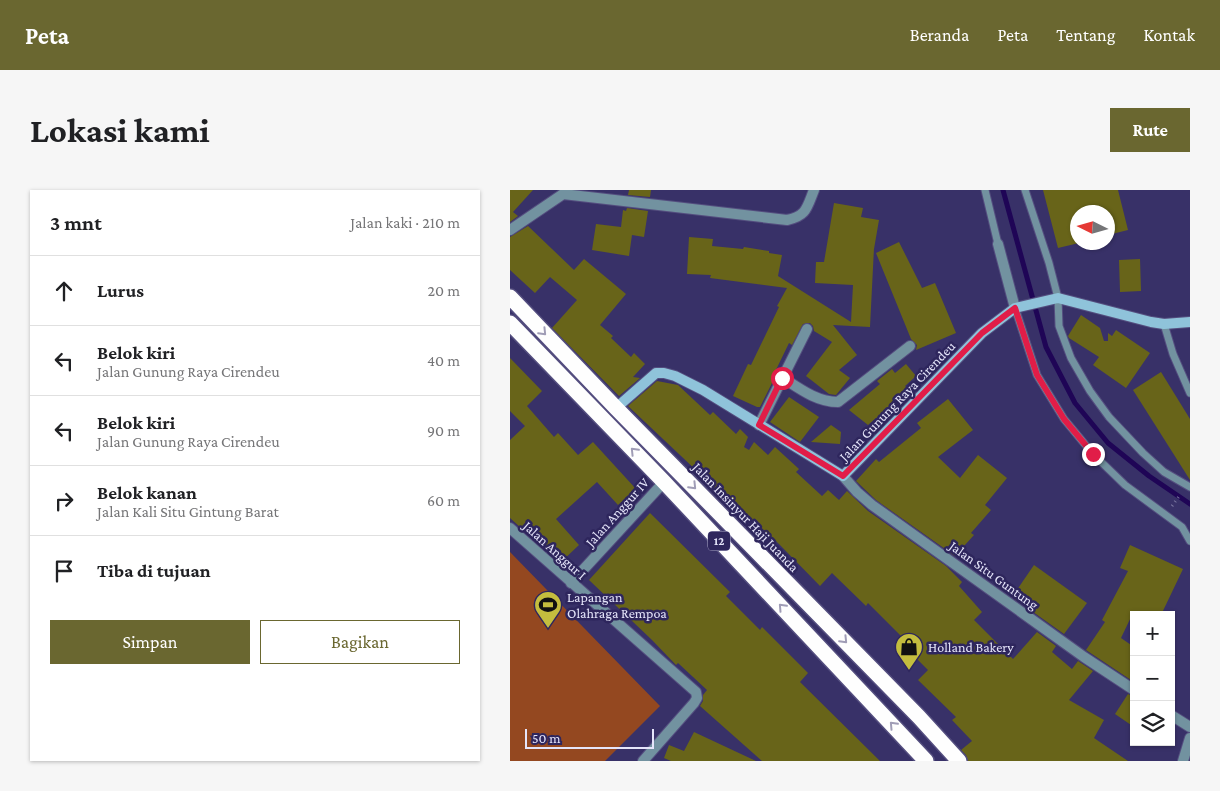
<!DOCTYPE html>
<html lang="id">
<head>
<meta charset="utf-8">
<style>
  :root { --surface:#fff; --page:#f6f6f6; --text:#202124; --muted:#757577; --line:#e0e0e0; --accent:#6a6730 }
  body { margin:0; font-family:"Crimson Pro",serif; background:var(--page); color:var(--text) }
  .controls { position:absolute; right:15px; bottom:15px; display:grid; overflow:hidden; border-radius:0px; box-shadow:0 1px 4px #0004 }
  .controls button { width:45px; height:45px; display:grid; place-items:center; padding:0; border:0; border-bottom:1px solid var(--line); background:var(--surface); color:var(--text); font:25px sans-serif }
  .compass { position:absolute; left:560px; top:15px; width:45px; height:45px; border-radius:50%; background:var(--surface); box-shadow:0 1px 4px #0004; rotate:275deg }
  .scale { position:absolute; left:15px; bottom:12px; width:129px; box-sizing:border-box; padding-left:5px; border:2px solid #e5e5fa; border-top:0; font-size:14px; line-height:18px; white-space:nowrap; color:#e5e5fa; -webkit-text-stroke:4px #2e265d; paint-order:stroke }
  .stop { position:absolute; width:15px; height:15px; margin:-11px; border:4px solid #e11d48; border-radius:50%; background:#fff }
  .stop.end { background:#e11d48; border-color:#fff; box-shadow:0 1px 5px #0008 }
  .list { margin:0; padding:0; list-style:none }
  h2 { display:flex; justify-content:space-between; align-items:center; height:65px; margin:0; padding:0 20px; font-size:21px }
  h2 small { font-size:16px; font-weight:400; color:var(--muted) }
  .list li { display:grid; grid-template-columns:32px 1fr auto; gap:15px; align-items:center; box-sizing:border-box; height:70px; padding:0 20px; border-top:1px solid var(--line) }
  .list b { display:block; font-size:19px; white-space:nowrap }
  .list p { margin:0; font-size:16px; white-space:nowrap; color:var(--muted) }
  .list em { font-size:16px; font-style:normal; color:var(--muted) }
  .actions { display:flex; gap:10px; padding:15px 20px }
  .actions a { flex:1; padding:11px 0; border:1px solid var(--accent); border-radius:0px; text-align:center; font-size:18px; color:var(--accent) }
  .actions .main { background:var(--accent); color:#fff }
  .icon { flex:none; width:28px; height:28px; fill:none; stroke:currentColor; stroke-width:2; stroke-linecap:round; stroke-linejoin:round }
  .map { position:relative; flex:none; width:680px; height:571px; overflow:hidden; border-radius:0px }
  header { display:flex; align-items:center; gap:30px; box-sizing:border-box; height:70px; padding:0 25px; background:var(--accent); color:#fff }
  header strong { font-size:24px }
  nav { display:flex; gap:28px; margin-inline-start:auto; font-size:18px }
  .intro { display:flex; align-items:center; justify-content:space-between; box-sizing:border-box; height:120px; padding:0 30px }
  h1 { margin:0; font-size:35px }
  .button { padding:12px 22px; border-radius:0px; background:var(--accent); color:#fff; font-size:18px; font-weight:700 }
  main { display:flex; gap:30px; padding:0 30px }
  aside { flex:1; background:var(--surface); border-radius:0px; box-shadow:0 1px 4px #0004 }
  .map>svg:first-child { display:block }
</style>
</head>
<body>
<header>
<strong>Peta</strong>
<nav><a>Beranda</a><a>Peta</a><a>Tentang</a><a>Kontak</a></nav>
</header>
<div class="intro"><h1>Lokasi kami</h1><a class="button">Rute</a></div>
<main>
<aside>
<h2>3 mnt<small>Jalan kaki · 210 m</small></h2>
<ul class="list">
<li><svg class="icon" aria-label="ahead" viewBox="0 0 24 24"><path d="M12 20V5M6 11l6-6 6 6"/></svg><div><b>Lurus</b></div><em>20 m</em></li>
<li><svg class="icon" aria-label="left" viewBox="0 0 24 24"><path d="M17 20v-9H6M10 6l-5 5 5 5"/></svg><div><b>Belok kiri</b><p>Jalan Gunung Raya Cirendeu</p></div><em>40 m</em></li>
<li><svg class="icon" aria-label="left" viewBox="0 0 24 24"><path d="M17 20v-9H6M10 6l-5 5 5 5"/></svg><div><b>Belok kiri</b><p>Jalan Gunung Raya Cirendeu</p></div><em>90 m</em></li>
<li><svg class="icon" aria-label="right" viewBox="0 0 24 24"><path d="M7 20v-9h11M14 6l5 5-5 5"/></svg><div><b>Belok kanan</b><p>Jalan Kali Situ Gintung Barat</p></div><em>60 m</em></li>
<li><svg class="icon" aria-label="arrive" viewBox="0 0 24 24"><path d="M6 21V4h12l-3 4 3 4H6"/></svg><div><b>Tiba di tujuan</b></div></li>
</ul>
<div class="actions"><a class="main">Simpan</a><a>Bagikan</a></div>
</aside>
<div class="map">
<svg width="680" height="571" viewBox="0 0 680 571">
  <rect width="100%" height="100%" fill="#383168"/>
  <!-- green -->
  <polygon fill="#944820" points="0,362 150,516 95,571 0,571"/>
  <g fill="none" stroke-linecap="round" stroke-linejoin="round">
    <!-- stream -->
    <polyline stroke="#1f0556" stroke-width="5" points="493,0 536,157 565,213 598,253 639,286 680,314"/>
  </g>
  <!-- building -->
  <g fill="#686419">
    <polygon points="0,0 23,0 3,22 8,26 0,32"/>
    <polygon points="119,0 141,0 140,7 118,5"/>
    <polygon points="533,0 608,0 618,40 598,45 598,22 568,22 568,52 569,53 548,58"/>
    <polygon points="324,13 353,18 351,27 369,30 364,59 364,58 360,137 323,135 347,165 329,180 340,188 326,205 319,204 296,186 322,152 304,141 303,136 300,133 293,134 282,155 279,153 263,186 265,187 250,217 247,217 223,206 238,174 241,175 269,117 267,116 277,98 200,88 201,85 177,84 179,47 203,49 202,56 233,59 234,57 259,61 259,63 272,65 268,86 341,132 343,95 305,93 306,72 314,72"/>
    <polygon points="117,18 138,21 134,47 122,45 119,66 82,60 86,34 111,37 113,20 116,21"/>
    <polygon points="18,36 64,80 74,69 116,104 90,135 103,146 101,148 121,167 124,163 135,174 123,187 130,188 109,206 42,138 67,110 40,87 25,103 0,80 0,47"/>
    <polygon points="389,52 412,98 425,93 446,143 406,160 407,155 401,149 366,63"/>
    <polygon points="630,69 631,101 610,102 609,70"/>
    <polygon points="571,125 590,138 594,151 598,151 598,143 602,146 606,140 640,163 616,198 583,175 589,167 559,148 558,146"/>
    <polygon points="0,168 32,201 17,216 44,247 48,243 68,265 83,252 126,299 108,315 87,292 46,329 69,355 50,373 0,328 0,250 15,236 0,221"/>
    <polygon points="396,174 406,186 395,196 398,199 382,213 384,215 367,229 366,228 358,235 339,220 370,194 367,191 382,179 385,183"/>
    <polygon points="651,182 680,229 680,290 623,200"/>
    <polygon points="147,191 168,195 200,225 203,222 226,244 230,239 238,247 234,257 239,260 244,252 258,265 265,257 289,279 286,282 312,306 318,300 329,310 337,301 358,321 436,376 452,392 449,396 472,422 464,430 503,469 527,442 546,456 542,462 562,479 568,471 583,481 559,510 594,530 584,548 618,571 458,571 456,565 451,560 462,551 442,530 446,527 408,490 418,480 397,459 401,456 358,413 356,416 322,383 310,396 269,354 243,330 241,332 118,216"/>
    <polygon points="279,207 309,227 290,252 260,232"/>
    <polygon points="438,209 463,240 428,267 450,288 468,265 497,288 475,315 481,320 461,343 464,345 445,366 366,310 346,291 366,269 369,272 411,238 407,233"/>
    <polygon points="321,235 331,242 330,254 301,252"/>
    <polygon points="140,323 220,402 216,406 250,440 252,437 298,483 290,492 370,571 252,571 190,516 193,511 193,505 197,500 168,473 166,475 142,450 79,390"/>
    <polygon points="620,355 673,379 651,425 622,425 611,448 624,457 624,492 576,460 595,432 592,430 618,381 610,378"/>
    <polygon points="524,375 577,413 554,444 502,407"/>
    <polygon points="618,504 624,507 624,537 605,524"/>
    <polygon points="184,542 246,571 161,571 154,568 159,555 174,561"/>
  </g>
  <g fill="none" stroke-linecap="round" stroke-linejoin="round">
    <defs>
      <g id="lane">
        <polyline points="475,0 488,54"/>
        <polyline points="515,0 539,73 548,108 549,136 561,168 580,201 599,227 633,263 654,282 680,297"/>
        <polyline points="505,118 527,185 554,229 583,264 615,295 672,337 680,351"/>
        <polyline points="654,134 663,164 680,203"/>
      </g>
      <g id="street">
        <path d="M 0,40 L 53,4 L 277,30 C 297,26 297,17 304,0"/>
        <polyline points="488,54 505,118"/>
        <path d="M 273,188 C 290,199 307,212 328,212 L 400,156"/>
        <polyline points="249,235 297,139"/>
        <polyline points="333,286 347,302 362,315 574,467 624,500"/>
        <polyline points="0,338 186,502 187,508 184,513 133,571"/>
        <polyline points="61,393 154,292"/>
        <polyline points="661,525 680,537"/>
        <polyline points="673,571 680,548"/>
      </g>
      <polyline id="secondary" points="106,218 146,183 154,183 165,186 193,200 333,286 472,143 505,118 548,108 641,132 654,134 680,132"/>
      <g id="highway">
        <polyline points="0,107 106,218 409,527 449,571"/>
        <polyline points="0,133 154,292 416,571"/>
      </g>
    </defs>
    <!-- lane casing -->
    <use href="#lane" stroke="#544e7f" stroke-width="9"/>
    <!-- street casing -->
    <use href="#street" stroke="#544e7f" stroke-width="12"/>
    <!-- secondary casing -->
    <use href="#secondary" stroke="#544e7f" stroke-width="12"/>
    <!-- highway casing -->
    <use href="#highway" stroke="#544e7f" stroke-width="18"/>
    <!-- path -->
    <polyline stroke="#7b77a1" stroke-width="3" stroke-dasharray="1 4" stroke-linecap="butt" points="662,316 670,305"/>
    <!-- lane -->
    <use href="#lane" stroke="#7292a0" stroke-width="7"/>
    <!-- street -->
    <use href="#street" stroke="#7292a0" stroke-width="10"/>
    <!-- secondary -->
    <use href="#secondary" stroke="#8fc3da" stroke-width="10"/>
    <!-- highway -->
    <use href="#highway" stroke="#fefefe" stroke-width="15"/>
  </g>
  <!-- one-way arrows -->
  <defs><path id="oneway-chevron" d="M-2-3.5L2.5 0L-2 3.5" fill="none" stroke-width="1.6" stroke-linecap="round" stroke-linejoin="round" transform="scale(1.25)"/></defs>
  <g stroke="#a09db6">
    <use href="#oneway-chevron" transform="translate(33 142) rotate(46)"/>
    <use href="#oneway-chevron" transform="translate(124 261) rotate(-134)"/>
    <use href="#oneway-chevron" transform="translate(183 296) rotate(46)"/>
    <use href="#oneway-chevron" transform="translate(272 417) rotate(-133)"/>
    <use href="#oneway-chevron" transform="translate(334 450) rotate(46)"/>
    <use href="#oneway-chevron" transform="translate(383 535) rotate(-133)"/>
  </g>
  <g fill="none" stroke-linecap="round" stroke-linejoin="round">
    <!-- route -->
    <polyline stroke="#e11d48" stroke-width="6" points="272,188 249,235 333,286 472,143 505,118 527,185 554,229 583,264"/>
  </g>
  <!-- icons -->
  <defs>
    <symbol id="stadium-pin" viewBox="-11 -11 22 30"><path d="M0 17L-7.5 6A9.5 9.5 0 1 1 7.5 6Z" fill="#c4bd3e" stroke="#2e265d"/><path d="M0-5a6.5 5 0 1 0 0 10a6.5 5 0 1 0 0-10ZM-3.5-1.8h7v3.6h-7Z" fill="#111"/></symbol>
    <symbol id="shop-pin" viewBox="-11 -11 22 30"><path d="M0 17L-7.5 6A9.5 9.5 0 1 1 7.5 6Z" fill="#c4bd3e" stroke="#2e265d"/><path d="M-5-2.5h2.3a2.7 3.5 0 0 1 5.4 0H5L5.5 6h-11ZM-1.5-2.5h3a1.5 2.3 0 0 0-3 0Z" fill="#111"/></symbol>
  </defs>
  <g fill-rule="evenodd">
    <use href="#stadium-pin" x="22" y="399" width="32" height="43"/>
    <use href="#shop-pin" x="383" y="441" width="32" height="43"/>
  </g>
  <g text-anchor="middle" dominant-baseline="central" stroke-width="5" stroke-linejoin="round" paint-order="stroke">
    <!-- shield labels -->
    <rect fill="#2e265d" stroke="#aeaccb" stroke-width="1" x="198" y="341.5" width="22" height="19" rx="4"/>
    <g font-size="12" font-weight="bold" fill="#e5e5fa">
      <text x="209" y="351">12</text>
    </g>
    <!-- street labels -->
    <g font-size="14" fill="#e5e5fa" stroke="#2e265d">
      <text transform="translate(387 211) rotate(-46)">Jalan Gunung Raya Cirendeu</text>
      <text transform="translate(107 322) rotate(-48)">Jalan Anggur IV</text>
      <text transform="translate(236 327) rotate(46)">Jalan Insinyur Haji Juanda</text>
      <text transform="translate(45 360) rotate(42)">Jalan Anggur I</text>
      <text transform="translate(484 385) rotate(36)">Jalan Situ Guntung</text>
    </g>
    <!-- poi labels -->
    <g font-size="14" fill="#e5e5fa" stroke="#2e265d" text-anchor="start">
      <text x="57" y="407">Lapangan<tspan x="57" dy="16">Olahraga Rempoa</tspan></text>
      <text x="418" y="457">Holland Bakery</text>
    </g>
  </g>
</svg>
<div class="controls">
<button>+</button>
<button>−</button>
<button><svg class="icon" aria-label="layers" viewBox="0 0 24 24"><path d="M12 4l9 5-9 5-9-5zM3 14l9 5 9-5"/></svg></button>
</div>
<svg class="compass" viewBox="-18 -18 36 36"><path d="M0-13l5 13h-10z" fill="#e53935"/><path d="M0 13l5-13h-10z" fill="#757577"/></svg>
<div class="scale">50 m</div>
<div class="stop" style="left:272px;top:188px"></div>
<div class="stop end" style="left:583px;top:264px"></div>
</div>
</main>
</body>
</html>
